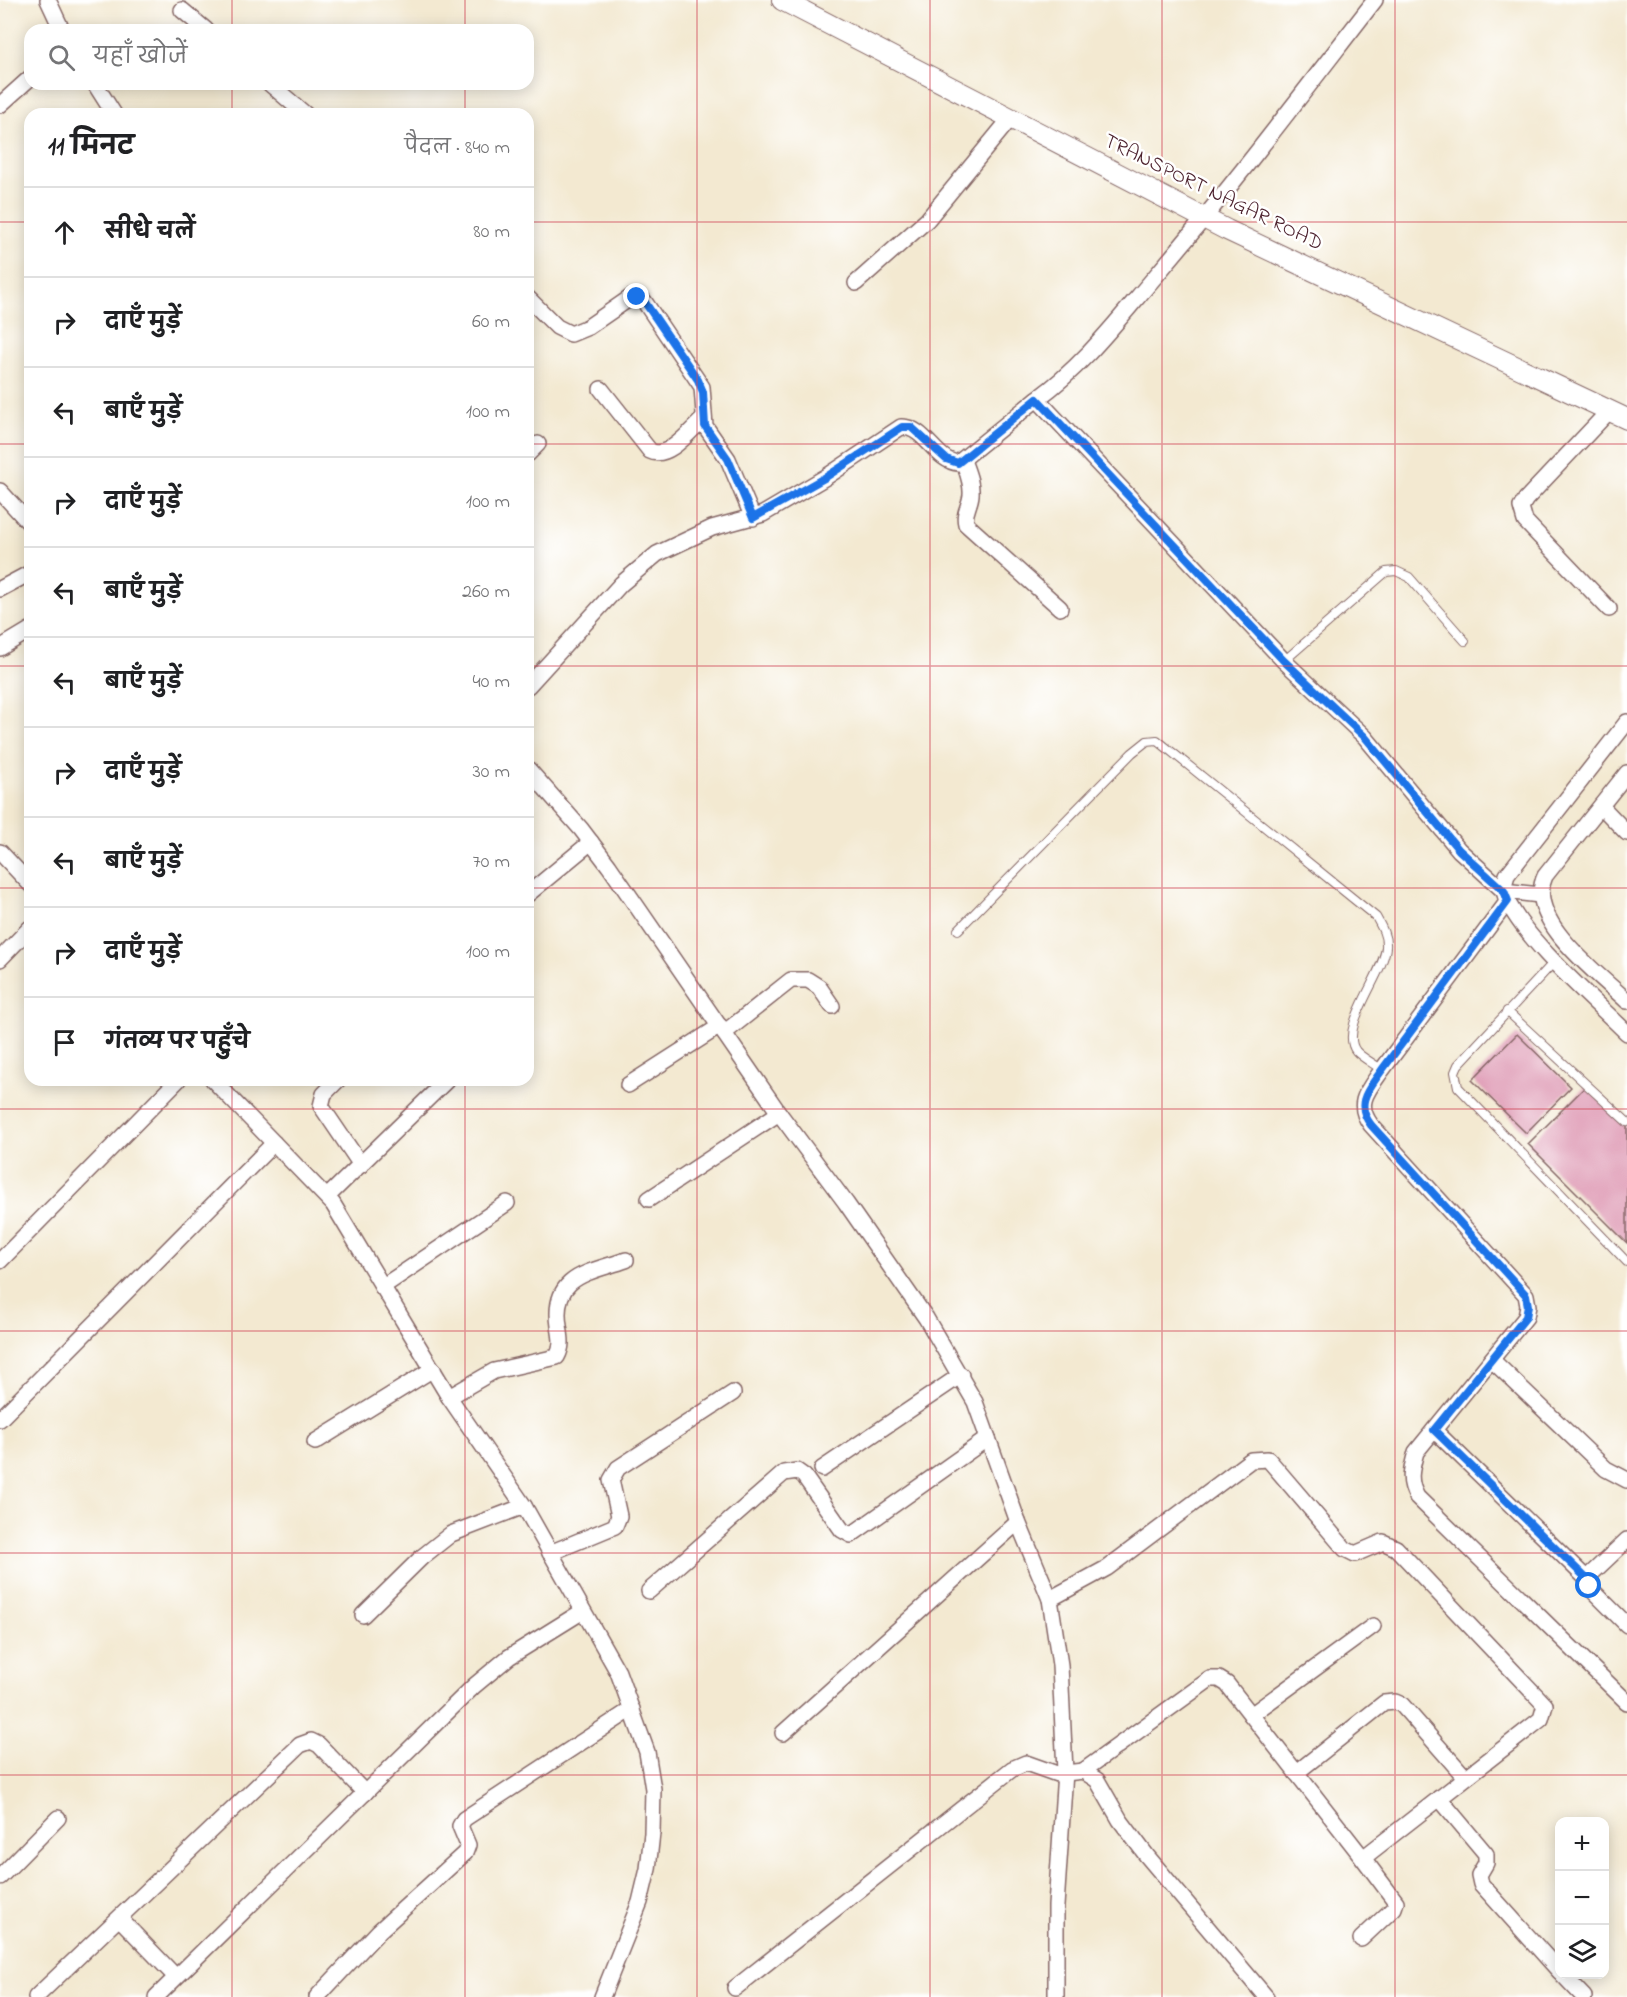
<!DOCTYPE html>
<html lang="hi">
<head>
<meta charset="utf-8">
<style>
  :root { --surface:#fff; --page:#f6f6f6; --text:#202124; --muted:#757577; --line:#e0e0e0 }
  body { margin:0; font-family:"Indie Flower","Playpen Sans Deva",sans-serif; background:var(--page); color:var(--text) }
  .controls { position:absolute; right:18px; bottom:18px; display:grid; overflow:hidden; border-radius:12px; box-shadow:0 3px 15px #0003 }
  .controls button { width:54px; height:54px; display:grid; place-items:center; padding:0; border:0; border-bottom:2px solid var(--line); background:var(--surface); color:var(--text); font:30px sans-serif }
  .stop { position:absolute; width:18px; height:18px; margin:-14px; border:4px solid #1a73e8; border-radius:50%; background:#fff }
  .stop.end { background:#1a73e8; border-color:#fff; box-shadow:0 2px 6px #0008 }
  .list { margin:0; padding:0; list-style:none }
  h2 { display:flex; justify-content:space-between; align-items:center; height:78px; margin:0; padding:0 24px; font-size:26px }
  h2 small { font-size:20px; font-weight:400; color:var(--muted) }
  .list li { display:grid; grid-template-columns:39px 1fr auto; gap:18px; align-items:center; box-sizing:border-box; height:90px; padding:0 24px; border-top:2px solid var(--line) }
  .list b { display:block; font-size:22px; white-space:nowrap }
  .list em { font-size:20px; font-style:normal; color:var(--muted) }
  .icon { flex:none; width:33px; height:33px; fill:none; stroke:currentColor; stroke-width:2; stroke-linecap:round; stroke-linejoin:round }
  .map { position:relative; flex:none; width:1627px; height:1997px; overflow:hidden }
  .search { position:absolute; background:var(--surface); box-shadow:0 3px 15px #0003; left:24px; top:24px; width:510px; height:66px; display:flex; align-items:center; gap:15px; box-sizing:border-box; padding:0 21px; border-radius:18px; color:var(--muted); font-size:22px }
  .panel { position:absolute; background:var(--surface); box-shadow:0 3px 15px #0003; left:24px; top:108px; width:510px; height:978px; border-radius:18px }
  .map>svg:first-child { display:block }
</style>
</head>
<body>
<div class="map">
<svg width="1627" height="1997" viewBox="0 0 1627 1997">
  <rect width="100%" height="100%" fill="#fff"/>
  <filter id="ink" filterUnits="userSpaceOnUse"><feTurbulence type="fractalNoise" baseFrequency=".0167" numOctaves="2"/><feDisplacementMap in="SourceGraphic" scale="12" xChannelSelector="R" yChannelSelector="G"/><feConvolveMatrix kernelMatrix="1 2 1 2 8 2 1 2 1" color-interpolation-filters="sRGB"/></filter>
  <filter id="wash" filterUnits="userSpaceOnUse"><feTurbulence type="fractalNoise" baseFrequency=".008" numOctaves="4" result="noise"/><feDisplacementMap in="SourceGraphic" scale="24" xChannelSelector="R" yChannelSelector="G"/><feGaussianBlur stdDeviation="1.35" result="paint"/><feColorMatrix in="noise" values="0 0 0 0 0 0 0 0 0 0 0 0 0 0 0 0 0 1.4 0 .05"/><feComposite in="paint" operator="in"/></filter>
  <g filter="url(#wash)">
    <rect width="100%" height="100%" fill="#f3e9d1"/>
    <g id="blocks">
      <!-- building -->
      <g fill="#dd94b0">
        <polygon points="1517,1034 1571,1087 1526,1133 1472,1080"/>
        <polygon points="1586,1086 1627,1127 1627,1243 1528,1144"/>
      </g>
    </g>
  </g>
  <g filter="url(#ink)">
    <use href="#blocks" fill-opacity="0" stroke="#856665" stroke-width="1.5"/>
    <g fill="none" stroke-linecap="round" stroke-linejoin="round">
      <defs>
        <g id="service">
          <polyline points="1284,661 1386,572 1396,571 1409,577 1465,641"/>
          <path d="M 958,930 L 1132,753 L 1147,741 L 1157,740 L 1376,917 C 1381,926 1387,936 1386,947 C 1384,974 1338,1028 1356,1051 C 1362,1058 1375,1064 1382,1070"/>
          <polyline points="1555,961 1458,1065 1455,1072 1458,1087 1627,1262"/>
          <polyline points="1507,1011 1627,1122"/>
        </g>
        <g id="minor">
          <polyline points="48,0 62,30"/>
          <path d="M 1375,0 C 1302,94 1231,188 1154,278 C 1117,321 1083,366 1037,399 L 1284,661 L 1365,737 L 1459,850 L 1504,891 L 1540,895"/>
          <polyline points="182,10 206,30"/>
          <polyline points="95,84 114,114"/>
          <polyline points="270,84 305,114"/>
          <polyline points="0,105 30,78"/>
          <polyline points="856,283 927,220 1010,119"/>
          <polyline points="528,298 557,327 571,334 588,327 630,298 637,297 644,301 702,387 705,426 728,459 753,518"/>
          <path d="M 601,389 L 650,451 C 668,460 690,431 703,419"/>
          <polyline points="528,454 538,444"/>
          <path d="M 963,460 C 967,472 972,482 971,495 C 970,506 963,513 966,524 L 1060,608"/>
          <polyline points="0,491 30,524"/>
          <polyline points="0,589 30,573"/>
          <polyline points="1609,609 1525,521 1521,507 1526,499 1610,410"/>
          <polyline points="0,648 30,630"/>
          <path d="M 528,686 L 621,584 L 657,554 L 712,528 L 763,514 L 826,477 L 901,427 C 925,426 935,461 958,463 L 1037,399"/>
          <path d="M 1627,722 L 1507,875 C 1504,883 1503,890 1506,898 C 1524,940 1593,999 1627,1033"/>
          <polyline points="528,769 581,829 609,866 779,1113 846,1203 926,1318 975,1402 1018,1522 1050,1599 1060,1665 1065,1772 1056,1906 1056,1997"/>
          <path d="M 1627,773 L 1545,876 C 1524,920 1599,974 1627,1001"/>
          <polyline points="1601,806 1627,833"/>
          <polyline points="0,852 30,884"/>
          <polyline points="528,894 591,842"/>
          <path d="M 1508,901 L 1382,1070 C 1369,1089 1354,1103 1371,1125 L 1526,1295 L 1528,1306 L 1526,1317 L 1416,1452 C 1411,1470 1408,1481 1417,1497 L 1627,1702"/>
          <polyline points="0,959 30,928"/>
          <polyline points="724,1033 791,980 808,980 819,987 832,1006"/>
          <polyline points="213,1080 333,1204 449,1397 524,1506 618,1672 647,1752 653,1789 652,1833 648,1869 640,1902 602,1997"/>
          <polyline points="338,1080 324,1094 321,1106 361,1165"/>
          <polyline points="628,1085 720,1026"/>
          <polyline points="327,1197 447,1080"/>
          <polyline points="649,1199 779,1113"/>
          <polyline points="0,1261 178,1080"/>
          <polyline points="382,1287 507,1203"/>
          <polyline points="1493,1361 1606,1469 1627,1480"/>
          <path d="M 449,1397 L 494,1371 L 557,1357 C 563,1346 561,1338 559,1326 C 551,1275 589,1273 626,1260"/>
          <polyline points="0,1419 274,1143"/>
          <polyline points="1434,1430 1588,1580"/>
          <polyline points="315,1442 433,1369"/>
          <polyline points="822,1469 961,1375"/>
          <polyline points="1627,1540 1591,1574 1588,1580 1592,1590 1627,1625"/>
          <polyline points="550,1553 615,1526 619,1516 611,1480 618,1468 733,1393"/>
          <polyline points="649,1591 784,1473 797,1471 804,1476 842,1530 851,1535 988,1438"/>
          <polyline points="1050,1599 1107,1568 1251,1460 1268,1459 1345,1549 1355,1554 1383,1542 1396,1548 1545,1705 1541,1719 1363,1858 1227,1684 1219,1679 1210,1679 1083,1771"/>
          <polyline points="363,1615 422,1557 451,1534 524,1506"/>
          <polyline points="1251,1715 1373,1626"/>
          <polyline points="783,1733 1018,1522"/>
          <polyline points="1296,1773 1384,1703 1395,1702 1402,1705 1465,1777"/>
          <polyline points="1439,1798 1486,1854 1486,1863 1479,1875 1481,1884 1560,1972"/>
          <polyline points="0,1877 58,1818"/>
          <polyline points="120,1919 175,1976"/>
          <polyline points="1361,1939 1394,1908 1396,1902 1363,1858"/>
          <polyline points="1562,1974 1584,1997"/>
          <polyline points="735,1988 1012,1769 1026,1763 1057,1774 1083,1771 1097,1780 1120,1820 1147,1856 1266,1997"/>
          <polyline points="36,1997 300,1745 311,1741 319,1745 365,1793"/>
          <polyline points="156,1997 474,1686 509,1657 583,1611"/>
          <polyline points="317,1997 379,1931 465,1853 468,1845 460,1826 464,1819 632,1709"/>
        </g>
        <polyline id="tertiary" points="782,0 1227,230 1627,419"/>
      </defs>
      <!-- service casing -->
      <use href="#service" stroke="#856665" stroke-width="10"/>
      <!-- minor casing -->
      <use href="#minor" stroke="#856665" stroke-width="18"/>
      <!-- tertiary casing -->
      <use href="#tertiary" stroke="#856665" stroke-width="22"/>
      <!-- service -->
      <use href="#service" stroke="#fff" stroke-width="8"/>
      <!-- minor -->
      <use href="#minor" stroke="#fff" stroke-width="15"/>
      <!-- tertiary -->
      <use href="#tertiary" stroke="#fff" stroke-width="20"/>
    </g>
  </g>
  <g fill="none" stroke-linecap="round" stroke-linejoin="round" filter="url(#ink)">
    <!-- route -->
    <path stroke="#1a73e8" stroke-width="8" d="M 637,297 L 644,301 L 698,380 L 703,392 L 705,426 L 728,459 L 753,518 L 826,477 L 902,427 L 911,427 L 946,459 L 958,463 L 1037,399 L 1284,661 L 1365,737 L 1459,850 L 1504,891 L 1508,901 L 1382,1070 C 1369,1089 1354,1103 1371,1125 L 1526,1295 L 1528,1306 L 1526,1317 L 1434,1430 L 1588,1580 L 1589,1586"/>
  </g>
  <!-- grid -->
  <path fill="none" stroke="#d1495b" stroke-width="1.5" stroke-opacity="0.55" d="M 232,0 L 232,30M 465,0 L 465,30M 697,0 L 697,1997M 930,0 L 930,1997M 1162,0 L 1162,1997M 1395,0 L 1395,1997M 232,84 L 232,114M 465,84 L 465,114M 0,222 L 30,222M 528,222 L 1627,222M 0,444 L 30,444M 528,444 L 1627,444M 0,666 L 30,666M 528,666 L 1627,666M 0,888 L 30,888M 528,888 L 1627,888M 232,1080 L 232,1997M 465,1080 L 465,1997M 0,1109 L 1627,1109M 0,1331 L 1627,1331M 0,1553 L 1627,1553M 0,1775 L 1627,1775"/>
  <g text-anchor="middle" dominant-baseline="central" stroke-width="5" stroke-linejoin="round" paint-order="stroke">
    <!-- street labels -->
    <g font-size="21" fill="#4a1f2b" stroke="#fff">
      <text transform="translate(1213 193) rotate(26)">TRANSPORT NAGAR ROAD</text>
    </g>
  </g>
</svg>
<div class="controls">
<button>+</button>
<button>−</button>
<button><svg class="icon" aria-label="layers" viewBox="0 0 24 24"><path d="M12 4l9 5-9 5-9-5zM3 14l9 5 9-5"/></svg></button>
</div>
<div class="stop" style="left:1589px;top:1586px"></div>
<div class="stop end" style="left:637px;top:297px"></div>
<div class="search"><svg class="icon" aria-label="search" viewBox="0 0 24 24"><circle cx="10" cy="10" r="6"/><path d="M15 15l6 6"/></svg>यहाँ खोजें</div>
<section class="panel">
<h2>11 मिनट<small>पैदल · 840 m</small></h2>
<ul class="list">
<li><svg class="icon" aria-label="ahead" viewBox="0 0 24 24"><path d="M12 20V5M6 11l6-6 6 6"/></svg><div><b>सीधे चलें</b></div><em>80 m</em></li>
<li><svg class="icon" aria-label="right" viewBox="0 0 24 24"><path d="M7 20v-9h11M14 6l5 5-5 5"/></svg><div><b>दाएँ मुड़ें</b></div><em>60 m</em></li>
<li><svg class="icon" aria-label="left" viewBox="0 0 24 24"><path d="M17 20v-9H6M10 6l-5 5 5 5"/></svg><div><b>बाएँ मुड़ें</b></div><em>100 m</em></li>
<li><svg class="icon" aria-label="right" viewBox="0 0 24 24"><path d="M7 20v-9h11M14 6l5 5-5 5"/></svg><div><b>दाएँ मुड़ें</b></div><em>100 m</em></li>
<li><svg class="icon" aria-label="left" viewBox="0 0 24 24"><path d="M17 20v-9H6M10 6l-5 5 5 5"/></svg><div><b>बाएँ मुड़ें</b></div><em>260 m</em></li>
<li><svg class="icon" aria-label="left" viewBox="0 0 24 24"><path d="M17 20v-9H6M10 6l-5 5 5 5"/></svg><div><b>बाएँ मुड़ें</b></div><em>40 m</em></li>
<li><svg class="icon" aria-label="right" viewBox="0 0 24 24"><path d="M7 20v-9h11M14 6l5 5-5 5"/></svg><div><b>दाएँ मुड़ें</b></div><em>30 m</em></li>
<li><svg class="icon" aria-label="left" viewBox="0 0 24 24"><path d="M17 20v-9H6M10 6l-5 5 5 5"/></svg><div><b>बाएँ मुड़ें</b></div><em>70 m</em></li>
<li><svg class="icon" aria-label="right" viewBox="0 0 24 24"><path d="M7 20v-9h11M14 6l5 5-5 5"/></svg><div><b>दाएँ मुड़ें</b></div><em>100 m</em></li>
<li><svg class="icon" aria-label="arrive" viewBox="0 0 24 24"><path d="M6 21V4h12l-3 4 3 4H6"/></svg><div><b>गंतव्य पर पहुँचे</b></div></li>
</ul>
</section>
</div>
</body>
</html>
